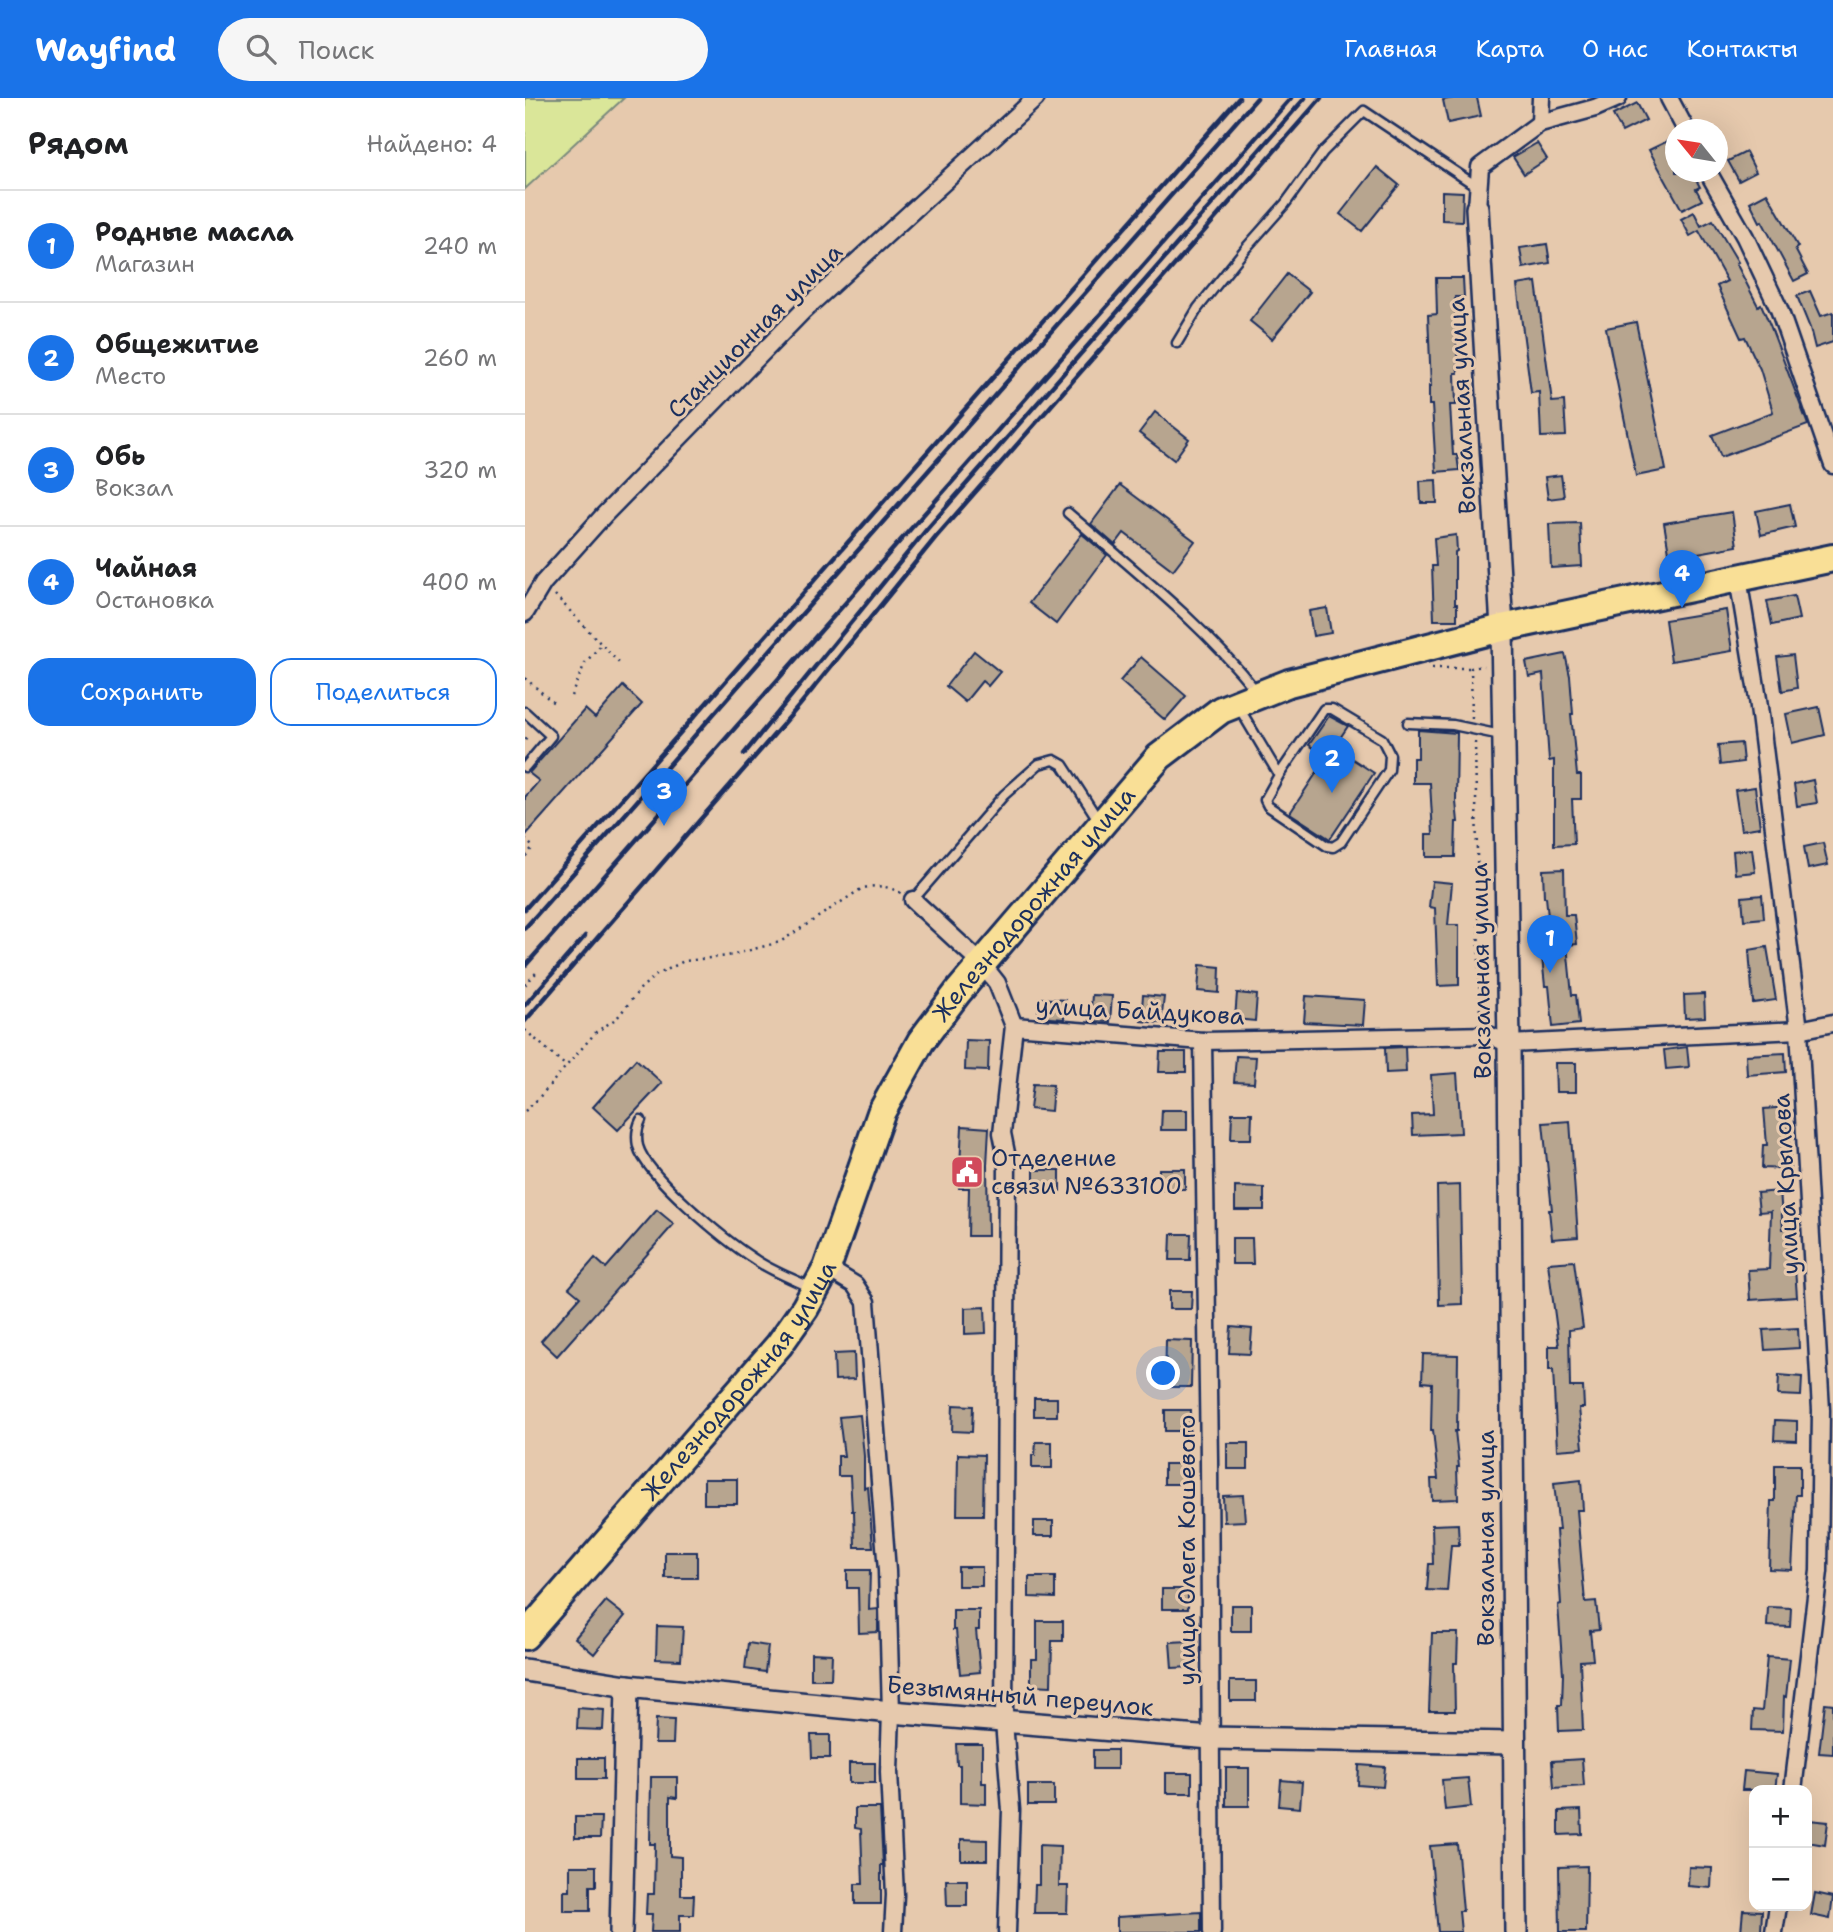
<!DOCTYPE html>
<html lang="ru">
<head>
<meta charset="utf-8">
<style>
  :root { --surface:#fff; --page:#f6f6f6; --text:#202124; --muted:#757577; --line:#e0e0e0; --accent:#1a73e8 }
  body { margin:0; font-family:"Shantell Sans",sans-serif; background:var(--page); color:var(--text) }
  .controls { position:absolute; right:21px; bottom:21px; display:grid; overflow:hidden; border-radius:14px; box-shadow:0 7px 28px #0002 }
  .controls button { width:63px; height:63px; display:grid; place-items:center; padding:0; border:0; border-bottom:2px solid var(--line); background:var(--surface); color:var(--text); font:35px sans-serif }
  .compass { position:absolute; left:1140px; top:21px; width:63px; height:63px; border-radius:50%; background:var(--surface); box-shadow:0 7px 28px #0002; rotate:300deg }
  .you { position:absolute; left:639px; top:1276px; width:24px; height:24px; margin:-18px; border:5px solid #fff; border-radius:50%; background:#1a73e8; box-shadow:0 0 0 10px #1a73e833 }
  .badge { display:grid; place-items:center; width:46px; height:46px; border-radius:50%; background:var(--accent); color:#fff; font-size:23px; font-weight:700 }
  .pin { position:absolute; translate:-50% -58px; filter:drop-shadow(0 2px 4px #0008) }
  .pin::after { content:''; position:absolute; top:37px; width:24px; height:21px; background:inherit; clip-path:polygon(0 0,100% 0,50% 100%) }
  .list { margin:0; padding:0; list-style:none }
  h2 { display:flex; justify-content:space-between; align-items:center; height:91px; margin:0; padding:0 28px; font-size:30px }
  h2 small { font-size:23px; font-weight:400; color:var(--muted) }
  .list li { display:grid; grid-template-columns:46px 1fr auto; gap:21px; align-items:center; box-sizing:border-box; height:112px; padding:0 28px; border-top:2px solid var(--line) }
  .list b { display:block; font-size:26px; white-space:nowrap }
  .list p { margin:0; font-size:23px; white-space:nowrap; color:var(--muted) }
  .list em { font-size:23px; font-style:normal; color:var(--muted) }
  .actions { display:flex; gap:14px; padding:21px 28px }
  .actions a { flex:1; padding:16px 0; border:2px solid var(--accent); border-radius:21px; text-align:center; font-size:24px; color:var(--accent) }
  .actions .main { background:var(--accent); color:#fff }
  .icon { flex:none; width:38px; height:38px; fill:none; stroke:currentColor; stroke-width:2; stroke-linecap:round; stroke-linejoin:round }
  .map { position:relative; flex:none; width:1308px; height:1834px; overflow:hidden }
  header { display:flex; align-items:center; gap:42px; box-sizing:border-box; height:98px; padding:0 35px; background:var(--accent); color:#fff }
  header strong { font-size:33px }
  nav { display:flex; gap:38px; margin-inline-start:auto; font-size:24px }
  .search { width:490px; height:63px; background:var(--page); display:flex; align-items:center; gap:18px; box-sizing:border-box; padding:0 24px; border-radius:38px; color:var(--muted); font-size:26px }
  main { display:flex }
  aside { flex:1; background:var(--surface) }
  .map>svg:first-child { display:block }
</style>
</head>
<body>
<header>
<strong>Wayfind</strong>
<div class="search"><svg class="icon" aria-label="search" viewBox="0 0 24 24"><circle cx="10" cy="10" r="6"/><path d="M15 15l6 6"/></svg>Поиск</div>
<nav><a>Главная</a><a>Карта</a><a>О нас</a><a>Контакты</a></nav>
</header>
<main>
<aside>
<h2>Рядом<small>Найдено: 4</small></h2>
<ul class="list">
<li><span class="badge">1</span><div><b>Родные масла</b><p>Магазин</p></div><em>240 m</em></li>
<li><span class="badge">2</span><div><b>Общежитие</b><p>Место</p></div><em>260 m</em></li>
<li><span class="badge">3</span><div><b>Обь</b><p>Вокзал</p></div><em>320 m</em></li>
<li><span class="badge">4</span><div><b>Чайная</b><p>Остановка</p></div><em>400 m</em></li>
</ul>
<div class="actions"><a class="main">Сохранить</a><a>Поделиться</a></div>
</aside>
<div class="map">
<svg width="1308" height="1834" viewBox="0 0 1308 1834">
  <rect width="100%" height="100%" fill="#e6c9ad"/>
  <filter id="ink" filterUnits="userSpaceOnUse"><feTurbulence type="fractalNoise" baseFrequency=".0143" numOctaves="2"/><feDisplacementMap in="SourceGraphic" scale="14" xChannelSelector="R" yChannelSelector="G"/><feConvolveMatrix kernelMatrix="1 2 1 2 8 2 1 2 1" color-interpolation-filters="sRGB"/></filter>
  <g filter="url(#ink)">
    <!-- green -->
    <polygon fill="#dae699" stroke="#7a8a7c" stroke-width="2" points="0,0 99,0 0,91"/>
    <!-- building -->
    <g fill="#b7a58f" stroke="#1b2f5e" stroke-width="2">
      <polygon points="929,0 952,0 956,18 923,25 918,2"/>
      <polygon points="1112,5 1121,22 1097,34 1088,17"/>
      <polygon points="1151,39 1151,74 1167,74 1175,89 1171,91 1177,102 1157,112 1124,52"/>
      <polygon points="1012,45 1022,61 999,76 988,59"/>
      <polygon points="1221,54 1231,74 1214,83 1203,63"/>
      <polygon points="852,69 874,87 837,133 815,116"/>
      <polygon points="917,93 938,94 937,123 917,122"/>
      <polygon points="1242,95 1273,149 1270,151 1283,176 1269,183 1237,123 1235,124 1225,104"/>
      <polygon points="1169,114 1176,128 1188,122 1213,164 1211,165 1233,208 1236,206 1245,227 1283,327 1196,359 1187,337 1248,314 1235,271 1220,239 1216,240 1192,188 1202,183 1174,133 1165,138 1156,121"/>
      <polygon points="1022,146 1025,165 998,170 995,150"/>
      <polygon points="762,176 785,194 747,241 725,223"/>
      <polygon points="911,180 938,180 939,199 930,199 933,275 930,275 931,307 925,307 928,357 932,357 934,372 911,374 907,307 904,307 904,288 906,288 903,217 912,216"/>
      <polygon points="1011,184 1027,304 1039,303 1041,338 1016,339 1014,294 1006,295 992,187"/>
      <polygon points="1285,193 1296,218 1308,214 1308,244 1290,250 1285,230 1272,198"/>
      <polygon points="1111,224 1141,372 1111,378 1081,230"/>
      <polygon points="630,314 664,341 649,362 614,335"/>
      <polygon points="1036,377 1039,399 1023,401 1020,379"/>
      <polygon points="911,382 912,405 896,405 895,383"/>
      <polygon points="595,387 670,443 648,472 599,435 590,447 566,426"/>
      <polygon points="1265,406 1270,429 1236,437 1231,413"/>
      <polygon points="1207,414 1212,448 1145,460 1139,425"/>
      <polygon points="1055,425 1057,468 1026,470 1024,426"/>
      <polygon points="557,436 582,457 531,526 504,505"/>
      <polygon points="931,437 932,453 930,454 930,506 932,506 932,522 909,522 907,468 911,468 909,440"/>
      <polygon points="1269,498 1274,521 1247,527 1242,503"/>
      <polygon points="802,510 806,535 788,538 784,513"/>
      <polygon points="1201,512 1207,553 1146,563 1140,522"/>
      <polygon points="449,553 475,574 463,588 457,583 440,604 421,588"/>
      <polygon points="1040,556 1045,578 1048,616 1046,616 1052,677 1056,677 1056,701 1047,701 1049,746 1029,747 1029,662 1024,663 1018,576 1004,579 1001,564"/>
      <polygon points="1268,557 1272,590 1257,593 1252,559"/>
      <polygon points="616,559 661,598 640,622 595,583"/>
      <polygon points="98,588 117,606 0,738 0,699 14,683 4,675 60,611 70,620"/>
      <polygon points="1294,609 1300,637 1267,645 1261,616"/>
      <polygon points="804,618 823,628 809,649 849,675 805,741 765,715 802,659 784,647"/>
      <polygon points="893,632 932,635 931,704 933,724 931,724 930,759 901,759 901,736 908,736 905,685 888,685 888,660 893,660"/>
      <polygon points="1216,645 1218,664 1195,667 1193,647"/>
      <polygon points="1288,682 1292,705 1272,708 1269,686"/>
      <polygon points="1230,689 1235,729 1216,732 1210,692"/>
      <polygon points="1298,745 1303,767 1283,771 1279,749"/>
      <polygon points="1227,751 1230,774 1210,776 1208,753"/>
      <polygon points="1039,771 1040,817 1049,817 1052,846 1042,847 1047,897 1051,897 1054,926 1028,929 1024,888 1020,888 1017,859 1027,858 1021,799 1019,799 1018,772"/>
      <polygon points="907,783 927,785 923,827 934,827 934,887 913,888 910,810 904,809"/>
      <polygon points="1237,797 1239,820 1219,822 1217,799"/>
      <polygon points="1242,849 1251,902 1228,905 1224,852"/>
      <polygon points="675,867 695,869 694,895 673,893"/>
      <polygon points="712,895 732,897 730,923 710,921"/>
      <polygon points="1179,896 1180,919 1160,920 1159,897"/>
      <polygon points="567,897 587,898 585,924 565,923"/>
      <polygon points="618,897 639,899 636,925 616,923"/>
      <polygon points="781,898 840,902 838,927 779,924"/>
      <polygon points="514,900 540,902 539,921 513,919"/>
      <polygon points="441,942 464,943 463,973 440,972"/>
      <polygon points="880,949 881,974 861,975 860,950"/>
      <polygon points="1162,949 1164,969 1141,971 1139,952"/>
      <polygon points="635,954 661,954 661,974 634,974"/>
      <polygon points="1260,955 1261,974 1222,977 1221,957"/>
      <polygon points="711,958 731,959 729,985 709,984"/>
      <polygon points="111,961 137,985 93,1032 68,1009"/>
      <polygon points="1030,965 1051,965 1051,994 1031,994"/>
      <polygon points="932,975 936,1035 888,1037 887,1017 908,1016 906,977"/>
      <polygon points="508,986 528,987 526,1013 505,1011"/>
      <polygon points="1262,1009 1265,1048 1265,1071 1237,1070 1238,1047 1242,1047 1239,1011"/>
      <polygon points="637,1012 662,1012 662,1032 636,1032"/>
      <polygon points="707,1015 727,1015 726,1041 706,1041"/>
      <polygon points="1045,1023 1053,1139 1027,1141 1024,1112 1027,1112 1018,1025"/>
      <polygon points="437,1028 464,1030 462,1067 463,1138 443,1138 444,1090 434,1090"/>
      <rect x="634" y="1071" width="26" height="20"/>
      <rect x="509" y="1072" width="26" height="21"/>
      <polygon points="935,1087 937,1206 914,1207 912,1088"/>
      <polygon points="710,1089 739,1090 739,1112 710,1112"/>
      <polygon points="1255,1093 1258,1131 1265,1131 1264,1170 1270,1170 1272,1199 1225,1202 1223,1172 1244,1171 1246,1113 1234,1114 1232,1095"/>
      <polygon points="132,1112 149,1126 32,1258 16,1243 55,1199 44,1190 70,1160 81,1170"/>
      <polygon points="646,1136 666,1136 665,1162 645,1162"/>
      <polygon points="707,1140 727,1140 728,1166 707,1166"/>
      <polygon points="1049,1163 1058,1230 1044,1232 1045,1289 1058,1289 1059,1310 1054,1310 1058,1350 1032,1352 1028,1272 1024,1272 1024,1248 1034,1248 1023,1165"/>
      <polygon points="644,1193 667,1193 666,1211 644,1211"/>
      <polygon points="460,1209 461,1235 440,1236 440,1210"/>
      <polygon points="706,1229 727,1231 725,1256 704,1255"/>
      <polygon points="1273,1230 1274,1250 1240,1252 1238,1232"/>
      <polygon points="641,1242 667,1243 666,1289 640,1289"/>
      <polygon points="329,1255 330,1281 310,1282 309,1256"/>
      <polygon points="898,1256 933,1257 932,1333 930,1333 934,1369 932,1369 933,1401 907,1402 906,1381 913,1381 908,1332 906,1332 907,1285 897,1284"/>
      <polygon points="1254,1277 1277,1279 1276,1298 1253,1297"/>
      <rect x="509" y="1300" width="23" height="18"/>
      <polygon points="428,1307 448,1308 447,1334 427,1333"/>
      <polygon points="640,1312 666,1312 665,1333 640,1333"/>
      <polygon points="335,1317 339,1358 339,1390 343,1389 348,1449 330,1449 329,1413 327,1413 325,1378 313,1378 313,1358 319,1358 314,1319"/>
      <polygon points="1250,1322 1272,1323 1272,1343 1249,1342"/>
      <polygon points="511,1344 527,1344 527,1370 507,1370 507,1357 510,1357"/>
      <rect x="702" y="1345" width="21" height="26"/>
      <polygon points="433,1356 459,1357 458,1417 432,1417"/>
      <rect x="639" y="1366" width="26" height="20"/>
      <polygon points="1250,1367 1275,1367 1275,1397 1271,1397 1267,1472 1244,1471 1246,1403 1250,1403"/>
      <rect x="179" y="1381" width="33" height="25"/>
      <polygon points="1056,1382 1058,1412 1052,1412 1060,1504 1071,1503 1074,1532 1065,1533 1068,1562 1055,1563 1058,1632 1034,1633 1033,1607 1037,1607 1038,1576 1033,1507 1036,1506 1031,1432 1034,1432 1029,1385"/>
      <polygon points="718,1397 720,1423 699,1424 698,1398"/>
      <rect x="509" y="1423" width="19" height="15"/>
      <polygon points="933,1426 934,1447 926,1447 922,1493 902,1492 904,1466 908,1466 907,1427"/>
      <rect x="140" y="1454" width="32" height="26"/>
      <rect x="433" y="1469" width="24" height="19"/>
      <polygon points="322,1472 345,1472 344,1512 353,1511 353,1534 334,1535 333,1490 322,1490"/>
      <polygon points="504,1479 530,1479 530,1500 504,1499"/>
      <rect x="637" y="1491" width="26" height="20"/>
      <polygon points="81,1503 100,1518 69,1556 50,1540"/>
      <rect x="706" y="1507" width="20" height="26"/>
      <polygon points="1243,1509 1266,1510 1265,1529 1242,1528"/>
      <polygon points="428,1512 454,1512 454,1532 451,1532 455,1574 435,1576 431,1532 428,1532"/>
      <polygon points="512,1523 538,1523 538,1543 527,1543 526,1588 506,1587 506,1561 512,1561"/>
      <polygon points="132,1528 158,1529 156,1562 131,1561"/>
      <polygon points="907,1535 933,1535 932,1565 929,1565 930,1613 904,1613"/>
      <polygon points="665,1543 667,1569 647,1570 645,1544"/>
      <polygon points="223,1545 243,1548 240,1574 220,1571"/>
      <polygon points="286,1555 307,1556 306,1581 286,1581"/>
      <polygon points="1242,1559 1265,1561 1261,1599 1259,1598 1258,1633 1227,1632 1228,1612 1237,1613"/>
      <rect x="705" y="1583" width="26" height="20"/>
      <polygon points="1300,1605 1308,1606 1308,1656 1294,1655"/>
      <polygon points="53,1610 79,1612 78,1632 52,1631"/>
      <polygon points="131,1621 149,1622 148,1646 130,1646"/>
      <polygon points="286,1637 305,1637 305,1660 287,1660"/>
      <polygon points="431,1646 457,1646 457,1685 461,1685 461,1706 435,1705 435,1667 432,1667"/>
      <rect x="568" y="1652" width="24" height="19"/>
      <rect x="53" y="1660" width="26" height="21"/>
      <polygon points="1057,1661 1059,1688 1029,1690 1027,1663"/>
      <rect x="324" y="1665" width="26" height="20"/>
      <polygon points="834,1667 860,1669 858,1689 833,1687"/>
      <rect x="701" y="1670" width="23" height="38"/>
      <polygon points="1219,1673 1252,1676 1250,1692 1217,1692"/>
      <rect x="641" y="1675" width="26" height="20"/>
      <polygon points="126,1679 152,1679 152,1700 145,1699 145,1758 156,1759 156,1797 169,1797 168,1817 155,1817 155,1834 126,1834 127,1816 121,1816 122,1796 129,1796 130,1746 125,1746"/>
      <polygon points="943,1680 946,1709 920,1712 917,1682"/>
      <polygon points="756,1682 777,1684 775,1710 754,1708"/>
      <rect x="503" y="1687" width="26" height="20"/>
      <polygon points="330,1710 355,1710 358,1767 356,1767 356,1806 330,1806 330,1786 338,1786 336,1731 330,1730"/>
      <polygon points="1056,1712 1057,1736 1034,1737 1034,1713"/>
      <polygon points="50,1719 76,1719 75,1740 50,1740"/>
      <polygon points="1284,1722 1303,1724 1300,1747 1282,1744"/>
      <polygon points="436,1741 462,1742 462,1762 436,1762"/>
      <polygon points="932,1746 938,1813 934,1813 936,1834 913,1834 905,1748"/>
      <polygon points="514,1747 535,1748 534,1788 543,1788 542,1815 509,1815 510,1787 514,1787"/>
      <polygon points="45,1768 71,1768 71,1788 65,1788 65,1813 39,1813 39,1793 45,1793"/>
      <polygon points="1062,1768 1061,1834 1035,1834 1034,1769"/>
      <polygon points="1164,1769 1187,1770 1186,1790 1163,1788"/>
      <polygon points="421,1782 442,1782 442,1808 422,1808"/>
      <polygon points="1290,1795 1308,1799 1305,1821 1286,1817"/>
      <polygon points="1218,1812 1237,1813 1236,1834 1216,1834"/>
      <polygon points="676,1814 676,1834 592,1834 592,1819"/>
    </g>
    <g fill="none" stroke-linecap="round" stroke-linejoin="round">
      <defs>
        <g id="service">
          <polyline points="652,245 673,210 721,150 760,106 798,54 839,13 953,89"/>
          <path d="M 543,415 C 609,472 678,526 732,594"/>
          <polyline points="713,608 754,677 740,702 743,708 802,748 808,749 816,744 864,672 865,657 857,641 807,611 799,611 754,677"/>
          <polyline points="0,614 26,638 0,669"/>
          <polyline points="883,625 928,627 976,637"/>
          <polyline points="388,802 479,697 514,666 529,662 538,667 574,723"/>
          <path d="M 116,1022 C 112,1030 111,1038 113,1048 C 121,1078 201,1143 229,1161 C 246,1173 268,1181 287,1190"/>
        </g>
        <g id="minor">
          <polyline points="1144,0 1161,32"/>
          <polyline points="1015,25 1016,0"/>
          <polyline points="1183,74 1220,139 1254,211 1308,367"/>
          <polyline points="952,110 955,69 1015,25 1070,10 1093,0"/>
          <polyline points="1213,480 1233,601 1274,932 1296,1312 1294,1473 1268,1692"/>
          <polyline points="0,515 18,485 79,417 279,212 511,0"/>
          <polyline points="388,802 457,866 472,885 489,928"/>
          <polyline points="678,943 684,1361 687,1834"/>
          <polyline points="302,1170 330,1187 341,1204 362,1473 366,1614 364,1674 370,1797 368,1834"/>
          <polyline points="482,1834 486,1712 479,1624 482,1060 477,1035 489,928 678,943 964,937 984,946 1274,932 1308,925"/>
          <polyline points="1249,1834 1253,1808"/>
        </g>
        <g id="tertiary">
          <polyline points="952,110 977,530 984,946 991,1834"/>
          <polyline points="0,1572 102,1588 366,1614 686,1640 989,1645"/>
          <polyline points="96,1834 102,1588"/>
        </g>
        <g id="primary">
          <path id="s1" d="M 0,1538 L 254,1247 L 280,1210 L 302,1170 L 356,1015 L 396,943 L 433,894 L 634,659 L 696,612 L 764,585 L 977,530 L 1308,460"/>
        </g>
      </defs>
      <!-- service casing -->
      <use href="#service" stroke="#1b2f5e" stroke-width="13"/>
      <!-- minor casing -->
      <use href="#minor" stroke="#1b2f5e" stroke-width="21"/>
      <!-- tertiary casing -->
      <use href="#tertiary" stroke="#1b2f5e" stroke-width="26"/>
      <!-- primary casing -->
      <use href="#primary" stroke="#1b2f5e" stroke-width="32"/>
      <!-- path -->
      <g stroke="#1b2f5e" stroke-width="2.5" stroke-dasharray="2 5" stroke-linecap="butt">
        <polyline points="30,497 96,567"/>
        <polyline points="907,570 946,570"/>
        <polyline points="0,580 31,607"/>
        <polyline points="46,598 60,565 76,547"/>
        <polyline points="947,620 946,570 959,568"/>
        <polyline points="0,641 3,642"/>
        <polyline points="950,644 955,920"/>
        <polyline points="0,741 8,749 0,759"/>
        <polyline points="0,887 11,875"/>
        <polyline points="0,932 41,968"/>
        <path d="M 0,1013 L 11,1003 L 71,934 L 92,920 L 116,890 L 130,878 L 159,863 L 203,858 L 255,844 L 336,791 C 351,786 363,788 376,795"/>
      </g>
      <!-- service -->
      <use href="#service" stroke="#e6c9ad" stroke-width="8"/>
      <!-- minor -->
      <use href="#minor" stroke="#e6c9ad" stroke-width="16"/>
      <!-- tertiary -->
      <use href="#tertiary" stroke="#e6c9ad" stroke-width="21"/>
      <!-- primary -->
      <use href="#primary" stroke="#f9df96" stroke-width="26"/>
      <!-- rail -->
      <g stroke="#1b2f5e" stroke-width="4.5">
        <polyline points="219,656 402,431 780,0"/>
        <polyline points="0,811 714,0"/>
        <polyline points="0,830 732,0"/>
        <polyline points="0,868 766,0"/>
        <polyline points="0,907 60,838"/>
        <polyline points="0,923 274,608 411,439 796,0"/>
      </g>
    </g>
  </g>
  <!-- icons -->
  <defs>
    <symbol id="civic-square" viewBox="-11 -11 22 22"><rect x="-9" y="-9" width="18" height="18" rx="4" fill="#d1495b" stroke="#e6c9ad"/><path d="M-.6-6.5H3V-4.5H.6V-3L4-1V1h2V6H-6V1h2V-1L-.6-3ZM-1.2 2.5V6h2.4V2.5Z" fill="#fff"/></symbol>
  </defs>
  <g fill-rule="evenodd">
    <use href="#civic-square" x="423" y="1055" width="38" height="38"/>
  </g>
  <g text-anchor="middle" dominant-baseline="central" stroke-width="6" stroke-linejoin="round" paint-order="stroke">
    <!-- street labels -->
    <g font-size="24" fill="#1b2f5e" stroke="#e6c9ad">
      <text transform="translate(230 233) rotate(-45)">Станционная улица</text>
      <text transform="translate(937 308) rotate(-93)">Вокзальная улица</text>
      <text stroke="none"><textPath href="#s1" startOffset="901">Железнодорожная улица</textPath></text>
      <text transform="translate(956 873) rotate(-91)">Вокзальная улица</text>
      <text transform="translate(615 913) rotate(3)">улица Байдукова</text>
      <text transform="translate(1261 1086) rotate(-93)">улица Крылова</text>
      <text stroke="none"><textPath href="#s1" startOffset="334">Железнодорожная улица</textPath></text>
      <text transform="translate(961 1440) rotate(-90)">Вокзальная улица</text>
      <text transform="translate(662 1452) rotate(-90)">улица Олега Кошевого</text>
      <text transform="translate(495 1598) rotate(5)">Безымянный переулок</text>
    </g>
    <!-- poi labels -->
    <g font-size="24" fill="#1b2f5e" stroke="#e6c9ad" text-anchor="start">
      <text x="466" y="1060">Отделение<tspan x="466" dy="28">связи №633100</tspan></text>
    </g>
  </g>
</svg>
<div class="controls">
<button>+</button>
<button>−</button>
</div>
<svg class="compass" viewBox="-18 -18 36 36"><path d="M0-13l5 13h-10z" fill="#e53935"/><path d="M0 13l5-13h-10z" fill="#757577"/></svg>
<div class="you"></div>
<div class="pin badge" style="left:1025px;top:875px">1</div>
<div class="pin badge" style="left:807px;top:695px">2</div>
<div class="pin badge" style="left:139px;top:728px">3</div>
<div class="pin badge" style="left:1157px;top:510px">4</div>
</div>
</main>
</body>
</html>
